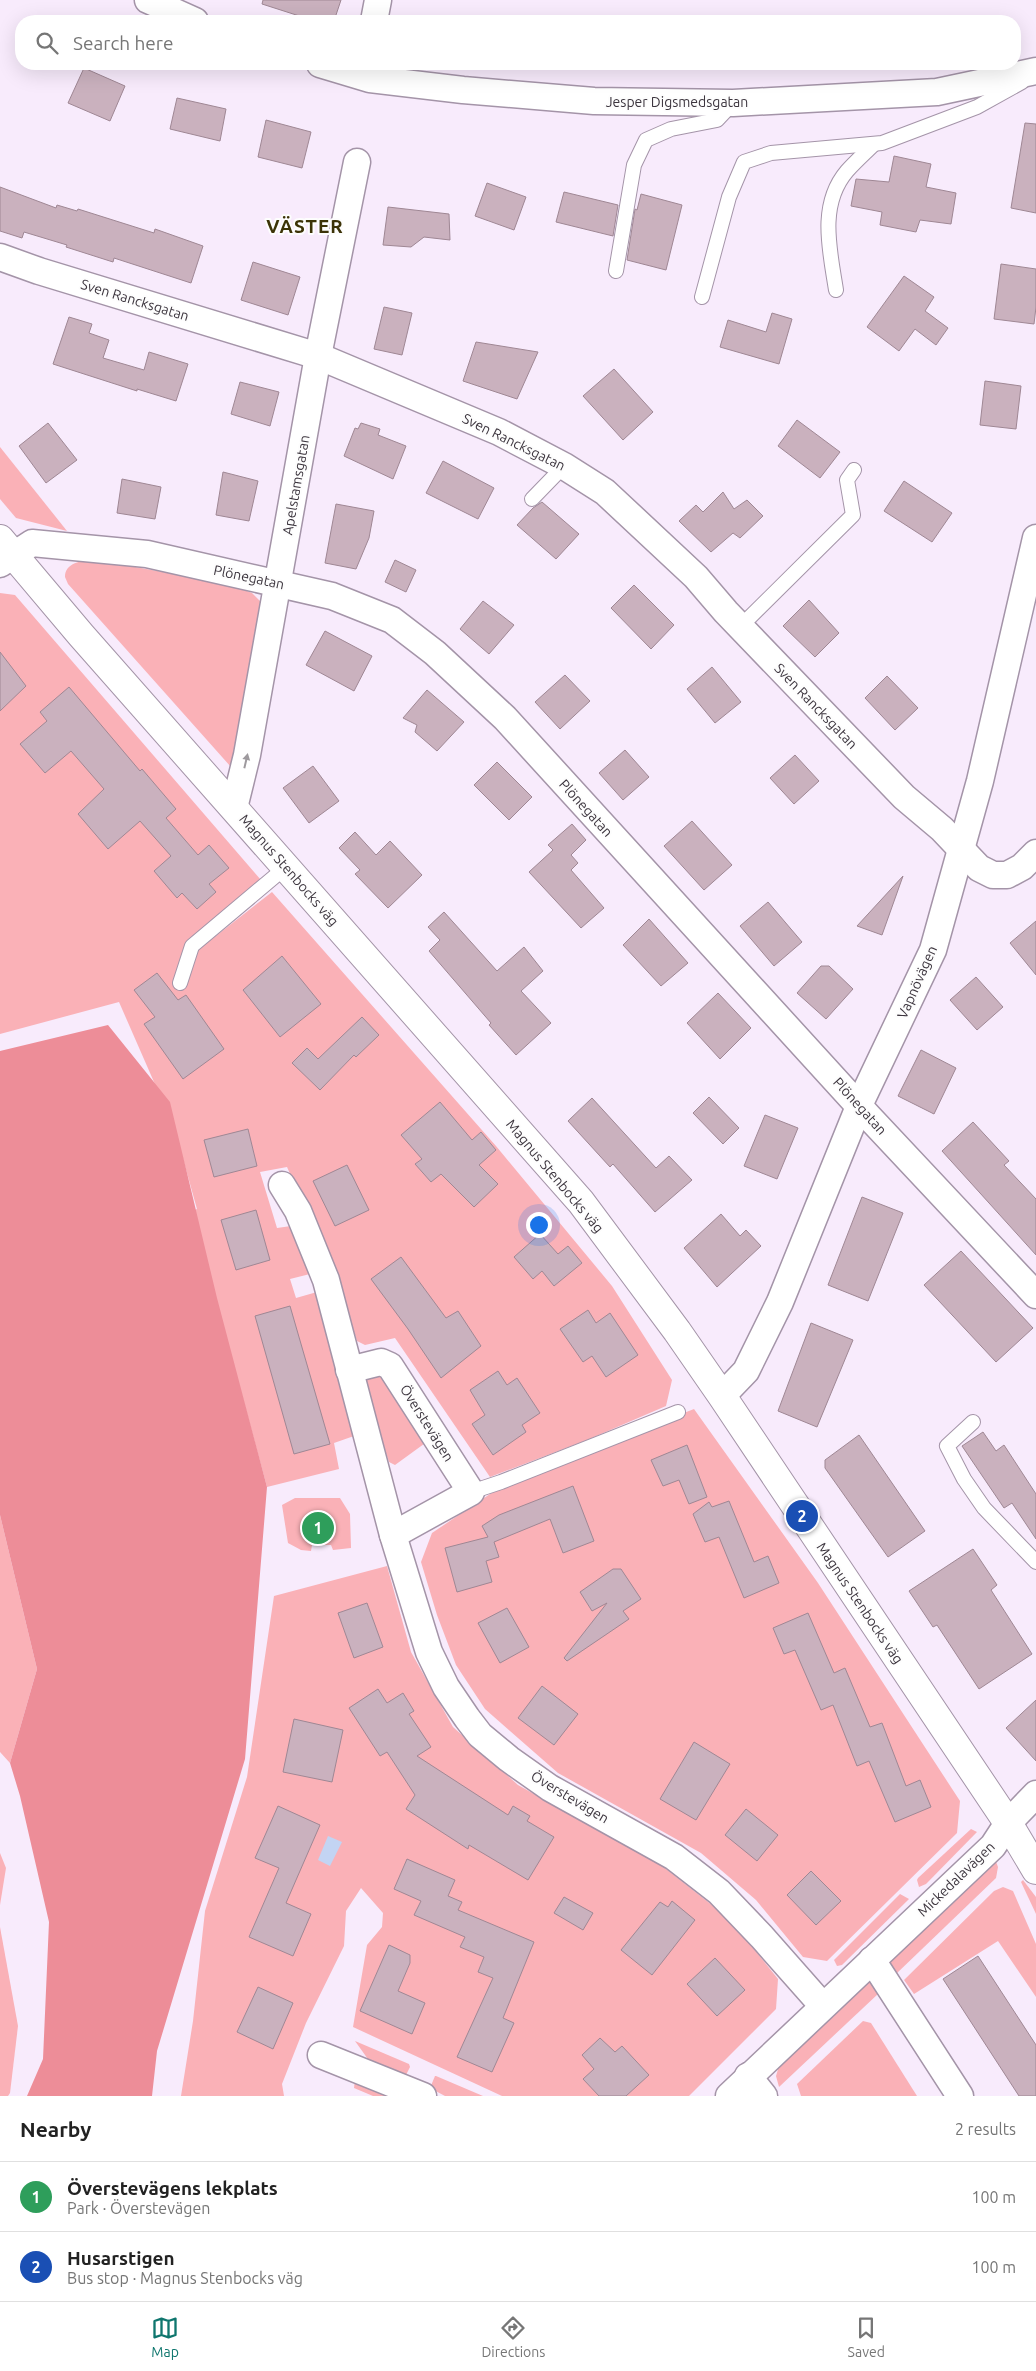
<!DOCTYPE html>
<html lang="en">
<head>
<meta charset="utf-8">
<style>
  :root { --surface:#fff; --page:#f2f2f2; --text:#222; --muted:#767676; --line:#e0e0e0; --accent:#0f766e }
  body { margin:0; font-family:Ubuntu,sans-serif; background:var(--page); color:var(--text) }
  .you { position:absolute; left:538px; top:1224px; width:18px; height:18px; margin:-12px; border:4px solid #fff; border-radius:50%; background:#1a73e8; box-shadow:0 0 0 8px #1a73e833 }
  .badge { display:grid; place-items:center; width:32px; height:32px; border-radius:50%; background:var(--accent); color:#fff; font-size:16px; font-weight:700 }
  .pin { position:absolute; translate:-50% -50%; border:2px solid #fff; box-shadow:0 1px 5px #0006 }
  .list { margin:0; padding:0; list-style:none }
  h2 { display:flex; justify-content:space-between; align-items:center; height:65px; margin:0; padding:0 20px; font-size:21px }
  h2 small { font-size:16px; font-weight:400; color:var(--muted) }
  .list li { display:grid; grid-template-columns:32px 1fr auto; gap:15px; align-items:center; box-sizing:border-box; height:70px; padding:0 20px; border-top:1px solid var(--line) }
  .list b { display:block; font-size:19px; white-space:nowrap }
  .list p { margin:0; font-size:16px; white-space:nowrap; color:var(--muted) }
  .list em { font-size:16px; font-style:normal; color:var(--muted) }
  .icon { flex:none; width:28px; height:28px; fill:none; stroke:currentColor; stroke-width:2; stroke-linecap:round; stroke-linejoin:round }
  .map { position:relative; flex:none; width:1036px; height:2096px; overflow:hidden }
  .search { position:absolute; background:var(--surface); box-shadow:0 5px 20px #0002; left:15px; right:15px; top:15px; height:55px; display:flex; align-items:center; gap:12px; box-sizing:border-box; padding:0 18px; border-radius:20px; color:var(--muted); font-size:19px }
  .sheet { height:205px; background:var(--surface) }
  nav { display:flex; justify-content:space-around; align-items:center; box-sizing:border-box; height:70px; border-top:1px solid var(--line); background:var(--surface); font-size:14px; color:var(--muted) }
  nav a { display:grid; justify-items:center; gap:2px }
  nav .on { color:var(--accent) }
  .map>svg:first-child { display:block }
</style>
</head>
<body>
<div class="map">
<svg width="1036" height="2096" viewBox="0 0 1036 2096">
  <rect width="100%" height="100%" fill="#f8ebfc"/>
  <!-- green -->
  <g fill="#fab1b7">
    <polygon points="0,447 67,531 16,518 0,499"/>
    <path d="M 91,559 L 229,584 L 252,593 L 260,601 L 263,617 L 231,767 L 68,584 L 65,577 C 65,563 81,561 91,559 Z"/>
    <polygon points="0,593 15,595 261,880 198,950 272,892 496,1146 612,1286 672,1380 666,1406 587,1440 490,1477 395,1338 365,1345 357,1341 338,1282 287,1167 260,1172 277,1228 298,1225 314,1273 290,1279 296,1298 317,1292 354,1436 334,1443 339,1469 267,1487 192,1211 197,1209 175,1130 119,1002 0,1034"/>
    <polygon points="380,1373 428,1441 395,1465 389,1462 366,1395 366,1379"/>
    <polygon points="694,1409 818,1583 960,1801 957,1833 827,1961 803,1957 756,1900 701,1853 558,1773 485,1709 456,1665 437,1615 421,1562 432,1533 490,1494 520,1477"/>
    <polygon points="295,1498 340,1498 350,1514 351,1548 333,1550 331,1545 312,1545 311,1551 301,1550 288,1543 282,1505"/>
    <polygon points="0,1515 37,1669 10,1763 0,1752"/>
    <polygon points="387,1566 411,1652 453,1727 518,1785 661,1865 731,1920 778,1979 776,2009 689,2096 502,2096 353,2027 367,1945 382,1927 383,1913 361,1888 346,1911 344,1946 306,2023 282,2084 284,2096 181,2096 193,2021 205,1911 247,1777 274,1596"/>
    <polygon points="971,1829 977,1832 926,1884 919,1887 917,1880 918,1878"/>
    <polygon points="0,1853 6,1868 0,1905"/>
    <polygon points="995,1859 998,1867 996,1878 896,1974 890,1965 892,1958"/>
    <polygon points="1023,1880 1036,1897 1036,1914 1021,1882"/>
    <polygon points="1003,1887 1013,1891 1036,1944 1036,1997 998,1941 914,1994 904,1980 994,1891"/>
    <polygon points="900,1894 909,1899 842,1965 837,1966 834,1960"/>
    <polygon points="0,1927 18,2026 10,2093 8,2096 0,2096"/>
    <polygon points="872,1977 879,1993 779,2087 776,2076 779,2066"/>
    <polygon points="863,2021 871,2023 917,2096 801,2096 797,2084"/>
    <polygon points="355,2041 409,2064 410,2067 405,2077 370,2062"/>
    <polygon points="435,2076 436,2076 483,2096 445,2096 430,2088"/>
    <polygon points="355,2079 409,2096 373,2096 354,2088"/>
  </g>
  <!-- forest -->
  <polygon fill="#ed8d98" points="108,1025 170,1102 217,1298 267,1487 245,1759 157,2051 152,2096 27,2096 43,2059 49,1922 20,1796 10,1763 37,1669 0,1515 0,1051"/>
  <!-- water -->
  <polygon fill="#c3d4f3" points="328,1836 342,1842 330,1866 318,1860"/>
  <!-- building -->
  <g fill="#cab1be" stroke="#9f8794">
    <polygon points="263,0 341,0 334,21 315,21 262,4"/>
    <polygon points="84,68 125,86 110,121 68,103"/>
    <polygon points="177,98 226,109 220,141 170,129"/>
    <polygon points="266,120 311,132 302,168 258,157"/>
    <polygon points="1025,123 1036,124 1036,213 1011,208"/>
    <polygon points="894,156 931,164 926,187 956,193 951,224 920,220 916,232 880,225 882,212 851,206 856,179 889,182"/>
    <polygon points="487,183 526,197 514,230 475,216"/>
    <polygon points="0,187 56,208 57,205 77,211 78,209 154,233 155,229 203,246 191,283 114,258 113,262 66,247 67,245 24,232 22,238 0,231"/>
    <polygon points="564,192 618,205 613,236 556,222"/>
    <polygon points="641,194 682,205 666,270 627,260 635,209 637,210"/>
    <polygon points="388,207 449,214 450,240 424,237 411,247 383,245"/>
    <polygon points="253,262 300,277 288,315 241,300"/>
    <polygon points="1001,264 1036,269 1036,307 1034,324 994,319"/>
    <polygon points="904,276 934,297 925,311 948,328 936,345 915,329 899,351 867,327"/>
    <polygon points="384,307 412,313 402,355 374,349"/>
    <polygon points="772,313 792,319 779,364 720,347 728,320 766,332"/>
    <polygon points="69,317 92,324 89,333 109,340 103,358 144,370 149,352 188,364 176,401 137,389 137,391 53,364"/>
    <polygon points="476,342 538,352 517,399 463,381"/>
    <polygon points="614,369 653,412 623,440 583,396"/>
    <polygon points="985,381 1021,386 1016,429 980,425"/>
    <polygon points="240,382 279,392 270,426 231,414"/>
    <polygon points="797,420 840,452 820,478 778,446"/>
    <polygon points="48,423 77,460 46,483 19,446"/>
    <polygon points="361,423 380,429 378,435 406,446 393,479 344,456 355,428 358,429"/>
    <polygon points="443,461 494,488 478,519 426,493"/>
    <polygon points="223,472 258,481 249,521 216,515"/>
    <polygon points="122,479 161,487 155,519 117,513"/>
    <polygon points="904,481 952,513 932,542 884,511"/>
    <polygon points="723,492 734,509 747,500 763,516 740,538 733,533 711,552 679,521 696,505 703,512"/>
    <polygon points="542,502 579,534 556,559 517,525 533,508"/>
    <polygon points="336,504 374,511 369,538 356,569 325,563"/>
    <polygon points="395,560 416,570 406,592 385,582"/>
    <polygon points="634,585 674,625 651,649 611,608"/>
    <polygon points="809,600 839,633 815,657 783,626"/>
    <polygon points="483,601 514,625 489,654 460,629"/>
    <polygon points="325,631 372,656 354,691 306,665"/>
    <polygon points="0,652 26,686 0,711"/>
    <polygon points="712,667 741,702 715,723 687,689"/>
    <polygon points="565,675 590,701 560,729 535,702"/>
    <polygon points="887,676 918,708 895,730 865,698"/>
    <polygon points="69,687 140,771 142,769 176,809 166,818 198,855 209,845 229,868 209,884 216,892 197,909 182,893 177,898 154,871 171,856 140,821 108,849 78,814 104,789 71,751 45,773 20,744 47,721 40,712"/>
    <polygon points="427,690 464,722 437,751 415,732 417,725 403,718"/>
    <polygon points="625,750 649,777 623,800 599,773"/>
    <polygon points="795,755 819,781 794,804 770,778"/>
    <polygon points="497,762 532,797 509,820 474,785"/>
    <polygon points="313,766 339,801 309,823 283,788"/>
    <polygon points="692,821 732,865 704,890 664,846"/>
    <polygon points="572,824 586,840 571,855 578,863 571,870 604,908 581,928 529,872 553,850 548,845"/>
    <polygon points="355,832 376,855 390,841 422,875 388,908 355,874 360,870 339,848"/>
    <polygon points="903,876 882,935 857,926"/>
    <polygon points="768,902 802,942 774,966 740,926"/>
    <polygon points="444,912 497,971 524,947 543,971 521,991 551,1023 516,1055 489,1025 491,1023 429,951 440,940 428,927"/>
    <polygon points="649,919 688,963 661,986 623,945"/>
    <polygon points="1036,921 1036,975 1010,943"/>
    <polygon points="282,956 321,1004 280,1037 243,990"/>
    <polygon points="821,966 829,966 853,989 826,1019 797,993"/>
    <polygon points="157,973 178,1000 186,995 224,1049 183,1079 144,1024 155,1017 134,990"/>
    <polygon points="976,977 1003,1007 977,1030 950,1000"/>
    <polygon points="718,993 751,1028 720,1059 687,1023"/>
    <polygon points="362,1017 379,1035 356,1057 354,1055 320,1090 292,1063 307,1048 318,1059"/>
    <polygon points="921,1050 956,1068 934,1114 898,1096"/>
    <polygon points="709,1097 739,1128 723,1144 693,1113"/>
    <polygon points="592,1098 656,1168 669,1156 692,1180 655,1212 613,1164 610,1167 568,1121"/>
    <polygon points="440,1102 472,1140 481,1132 496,1150 479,1165 498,1184 474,1207 441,1174 431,1182 415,1164 422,1159 401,1135"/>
    <polygon points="765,1115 798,1128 777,1179 744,1166"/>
    <polygon points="973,1122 1009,1161 1004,1165 1036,1199 1036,1255 942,1151"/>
    <polygon points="248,1129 257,1166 214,1177 204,1140"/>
    <polygon points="347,1165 369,1210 335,1226 313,1181"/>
    <polygon points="862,1197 903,1213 868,1301 828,1285"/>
    <polygon points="256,1210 270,1260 236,1270 221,1220"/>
    <polygon points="721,1214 740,1236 746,1230 761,1246 717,1287 684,1248"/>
    <polygon points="540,1234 558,1254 568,1246 582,1263 554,1286 542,1271 533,1279 514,1257"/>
    <polygon points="961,1251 1033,1328 996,1362 924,1285"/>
    <polygon points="401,1257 446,1318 458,1311 481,1346 441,1378 408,1329 371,1279"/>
    <polygon points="290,1306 330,1444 294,1454 255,1316"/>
    <polygon points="588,1310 596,1323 610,1313 638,1355 606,1377 592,1356 583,1362 560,1329"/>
    <polygon points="811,1323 853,1340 817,1427 778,1411"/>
    <polygon points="498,1371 507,1385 517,1378 540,1413 522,1425 526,1432 493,1455 472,1424 485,1415 470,1390"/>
    <polygon points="983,1432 996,1451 1004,1445 1036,1494 1036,1539 1012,1503 1004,1508 962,1446"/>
    <polygon points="859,1435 925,1531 888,1557 825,1468 825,1460"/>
    <polygon points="687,1445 707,1497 689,1504 679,1480 663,1486 651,1460"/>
    <polygon points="573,1486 594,1541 563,1553 550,1519 494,1542 499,1557 486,1561 492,1582 457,1592 445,1548 488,1537 482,1526 499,1515"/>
    <polygon points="729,1501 754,1562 768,1556 779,1583 744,1598 719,1537 705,1542 693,1514 709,1502 712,1507"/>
    <polygon points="973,1549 997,1585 991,1590 1032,1654 979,1689 937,1625 933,1627 909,1591"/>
    <polygon points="613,1569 621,1569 641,1599 623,1611 629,1619 567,1661 564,1658 607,1603 592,1611 580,1592"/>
    <polygon points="367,1603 383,1647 354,1658 338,1613"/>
    <polygon points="507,1608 529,1647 500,1663 478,1623"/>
    <polygon points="808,1613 834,1673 845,1668 870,1727 882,1723 906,1786 920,1780 931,1807 895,1822 869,1761 857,1766 833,1705 821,1710 795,1650 784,1654 773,1628"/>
    <polygon points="542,1686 578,1714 554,1745 518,1718"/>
    <polygon points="378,1689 387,1703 403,1693 414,1711 409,1714 431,1747 417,1756 508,1815 513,1806 530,1816 527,1821 554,1837 528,1880 469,1845 468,1849 406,1809 415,1795 387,1752 380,1756 349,1708"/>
    <polygon points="1036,1700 1036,1761 1006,1728"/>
    <polygon points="294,1719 343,1730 332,1782 283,1772"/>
    <polygon points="694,1742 730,1764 696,1820 660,1799"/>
    <polygon points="278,1806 320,1825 286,1903 311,1914 293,1956 249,1937 279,1868 255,1858"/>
    <polygon points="746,1809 778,1835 757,1861 725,1835"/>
    <polygon points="407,1859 455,1880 448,1896 462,1902 458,1910 534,1942 503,2018 514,2023 492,2072 457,2057 493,1978 478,1972 484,1957 460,1947 465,1937 414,1915 421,1901 394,1889"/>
    <polygon points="811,1871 841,1901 816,1925 787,1895"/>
    <polygon points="564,1897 593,1913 583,1930 554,1913"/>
    <polygon points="672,1901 695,1920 652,1975 621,1950 660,1902 668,1907"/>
    <polygon points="389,1945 410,1955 410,1963 398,1991 425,2003 412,2034 360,2011"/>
    <polygon points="978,1956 1036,2045 1036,2096 1019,2096 943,1979"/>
    <polygon points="715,1958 745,1990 717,2016 687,1984"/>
    <polygon points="258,1987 293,2003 273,2049 237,2032"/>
    <polygon points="600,2038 615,2052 622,2046 649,2075 626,2096 599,2096 583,2079 594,2069 582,2055"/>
  </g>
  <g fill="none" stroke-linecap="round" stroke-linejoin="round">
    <defs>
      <g id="lane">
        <polyline points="616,271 634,165 646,140 671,129 717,120 733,103"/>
        <path d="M 836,290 C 830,251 818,205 847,171 C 855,162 865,153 874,144"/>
        <polyline points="702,297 729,197 744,162 771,153 882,143 977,107 1022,82"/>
        <polyline points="532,499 564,466"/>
        <polyline points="740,627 853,515 847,480 854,470"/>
        <polyline points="180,983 192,946 286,867"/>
        <polyline points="973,1422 947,1446 964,1479 984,1508 1036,1562"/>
        <polyline points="471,1492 501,1482 678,1412"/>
      </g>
      <g id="street">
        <polyline points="148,0 195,21"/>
        <polyline points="374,21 378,0"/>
        <polyline points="320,64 370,79 463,90 594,101 733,103 937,92 1036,71"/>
        <polyline points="0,257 39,271 318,356 499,432 564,466 605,492 696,577 726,612 904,797 942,829 979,868 993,875 1007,875 1022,867 1036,853"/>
        <polyline points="0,564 32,543 147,554 332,596 392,620 435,653 505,718 868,1116 1036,1295"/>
        <polyline points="234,808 247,755 318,356 357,162"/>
        <polyline points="282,1185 298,1211 326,1280 393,1535 429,1652 446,1687 467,1718 480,1735 509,1759 550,1788 674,1857 719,1892 762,1937 822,2005"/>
        <polyline points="349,1370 381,1362 390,1366 471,1492 393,1535"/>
        <polyline points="722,1396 746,1371 780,1302 862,1099 933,950 980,781 1036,538"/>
        <polyline points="872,1960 960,2096"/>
        <polyline points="321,2055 423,2096"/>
        <polyline points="748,2076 764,2096"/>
        <polyline points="729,2096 993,1846 1008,1823 1036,1794"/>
      </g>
      <polyline id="secondary" points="0,539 81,635 581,1202 677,1331 722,1396 1008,1823 1036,1870"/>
    </defs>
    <!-- lane casing -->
    <use href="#lane" stroke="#a494a8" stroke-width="16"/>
    <!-- street casing -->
    <use href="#street" stroke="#a494a8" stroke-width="29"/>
    <!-- secondary casing -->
    <use href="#secondary" stroke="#a494a8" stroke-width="30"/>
    <!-- lane -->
    <use href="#lane" stroke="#fff" stroke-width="14"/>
    <!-- street -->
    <use href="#street" stroke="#fff" stroke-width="26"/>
    <!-- secondary -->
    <use href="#secondary" stroke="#fff" stroke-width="28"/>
  </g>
  <!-- one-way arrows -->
  <defs><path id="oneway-solid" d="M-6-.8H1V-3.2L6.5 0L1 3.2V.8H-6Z" transform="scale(1.25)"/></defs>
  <use fill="#9e9a9e" href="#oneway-solid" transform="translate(246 761) rotate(-77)"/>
  <g text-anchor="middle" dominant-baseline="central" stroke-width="4" stroke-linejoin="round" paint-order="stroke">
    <!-- street labels -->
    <g font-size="14" fill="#3c353e" stroke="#fdfdfd">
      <text x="677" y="102">Jesper Digsmedsgatan</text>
      <text transform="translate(135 300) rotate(17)">Sven Rancksgatan</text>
      <text transform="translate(514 442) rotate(26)">Sven Rancksgatan</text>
      <text transform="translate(296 485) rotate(-80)">Apelstamsgatan</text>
      <text transform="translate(249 577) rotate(12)">Plönegatan</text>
      <text transform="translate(816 706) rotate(46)">Sven Rancksgatan</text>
      <text transform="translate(586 808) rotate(48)">Plönegatan</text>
      <text transform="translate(289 870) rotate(49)">Magnus Stenbocks väg</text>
      <text transform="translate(917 982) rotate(-66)">Vapnövägen</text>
      <text transform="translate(860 1106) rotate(48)">Plönegatan</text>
      <text transform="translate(555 1176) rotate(50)">Magnus Stenbocks väg</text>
      <text transform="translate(427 1423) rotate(58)">Överstevägen</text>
      <text transform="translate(860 1603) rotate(56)">Magnus Stenbocks väg</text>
      <text transform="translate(570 1797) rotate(31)">Överstevägen</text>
      <text transform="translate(956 1879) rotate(-44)">Mickedalavägen</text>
    </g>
    <!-- district labels -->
    <g font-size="19" font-weight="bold" letter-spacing="1" fill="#3c3307" stroke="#fdfdfd">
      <text x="305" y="226">VÄSTER</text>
    </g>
  </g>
</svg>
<div class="you"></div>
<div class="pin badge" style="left:318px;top:1528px;background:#2e9e5b">1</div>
<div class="pin badge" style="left:802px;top:1516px;background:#1a4fb4">2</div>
<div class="search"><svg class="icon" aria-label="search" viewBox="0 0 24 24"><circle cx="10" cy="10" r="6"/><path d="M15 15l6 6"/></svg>Search here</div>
</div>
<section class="sheet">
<h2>Nearby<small>2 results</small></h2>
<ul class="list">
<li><span class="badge" style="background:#2e9e5b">1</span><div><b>Överstevägens lekplats</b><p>Park · Överstevägen</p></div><em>100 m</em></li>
<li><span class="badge" style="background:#1a4fb4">2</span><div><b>Husarstigen</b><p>Bus stop · Magnus Stenbocks väg</p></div><em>100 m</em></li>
</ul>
</section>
<nav>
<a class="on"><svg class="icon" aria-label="map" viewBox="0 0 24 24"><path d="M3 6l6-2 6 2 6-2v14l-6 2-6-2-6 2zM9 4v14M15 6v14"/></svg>Map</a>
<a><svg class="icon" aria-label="directions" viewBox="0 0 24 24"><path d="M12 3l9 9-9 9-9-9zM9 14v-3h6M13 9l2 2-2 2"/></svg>Directions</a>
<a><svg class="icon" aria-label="saved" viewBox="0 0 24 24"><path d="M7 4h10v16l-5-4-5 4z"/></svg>Saved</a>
</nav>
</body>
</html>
